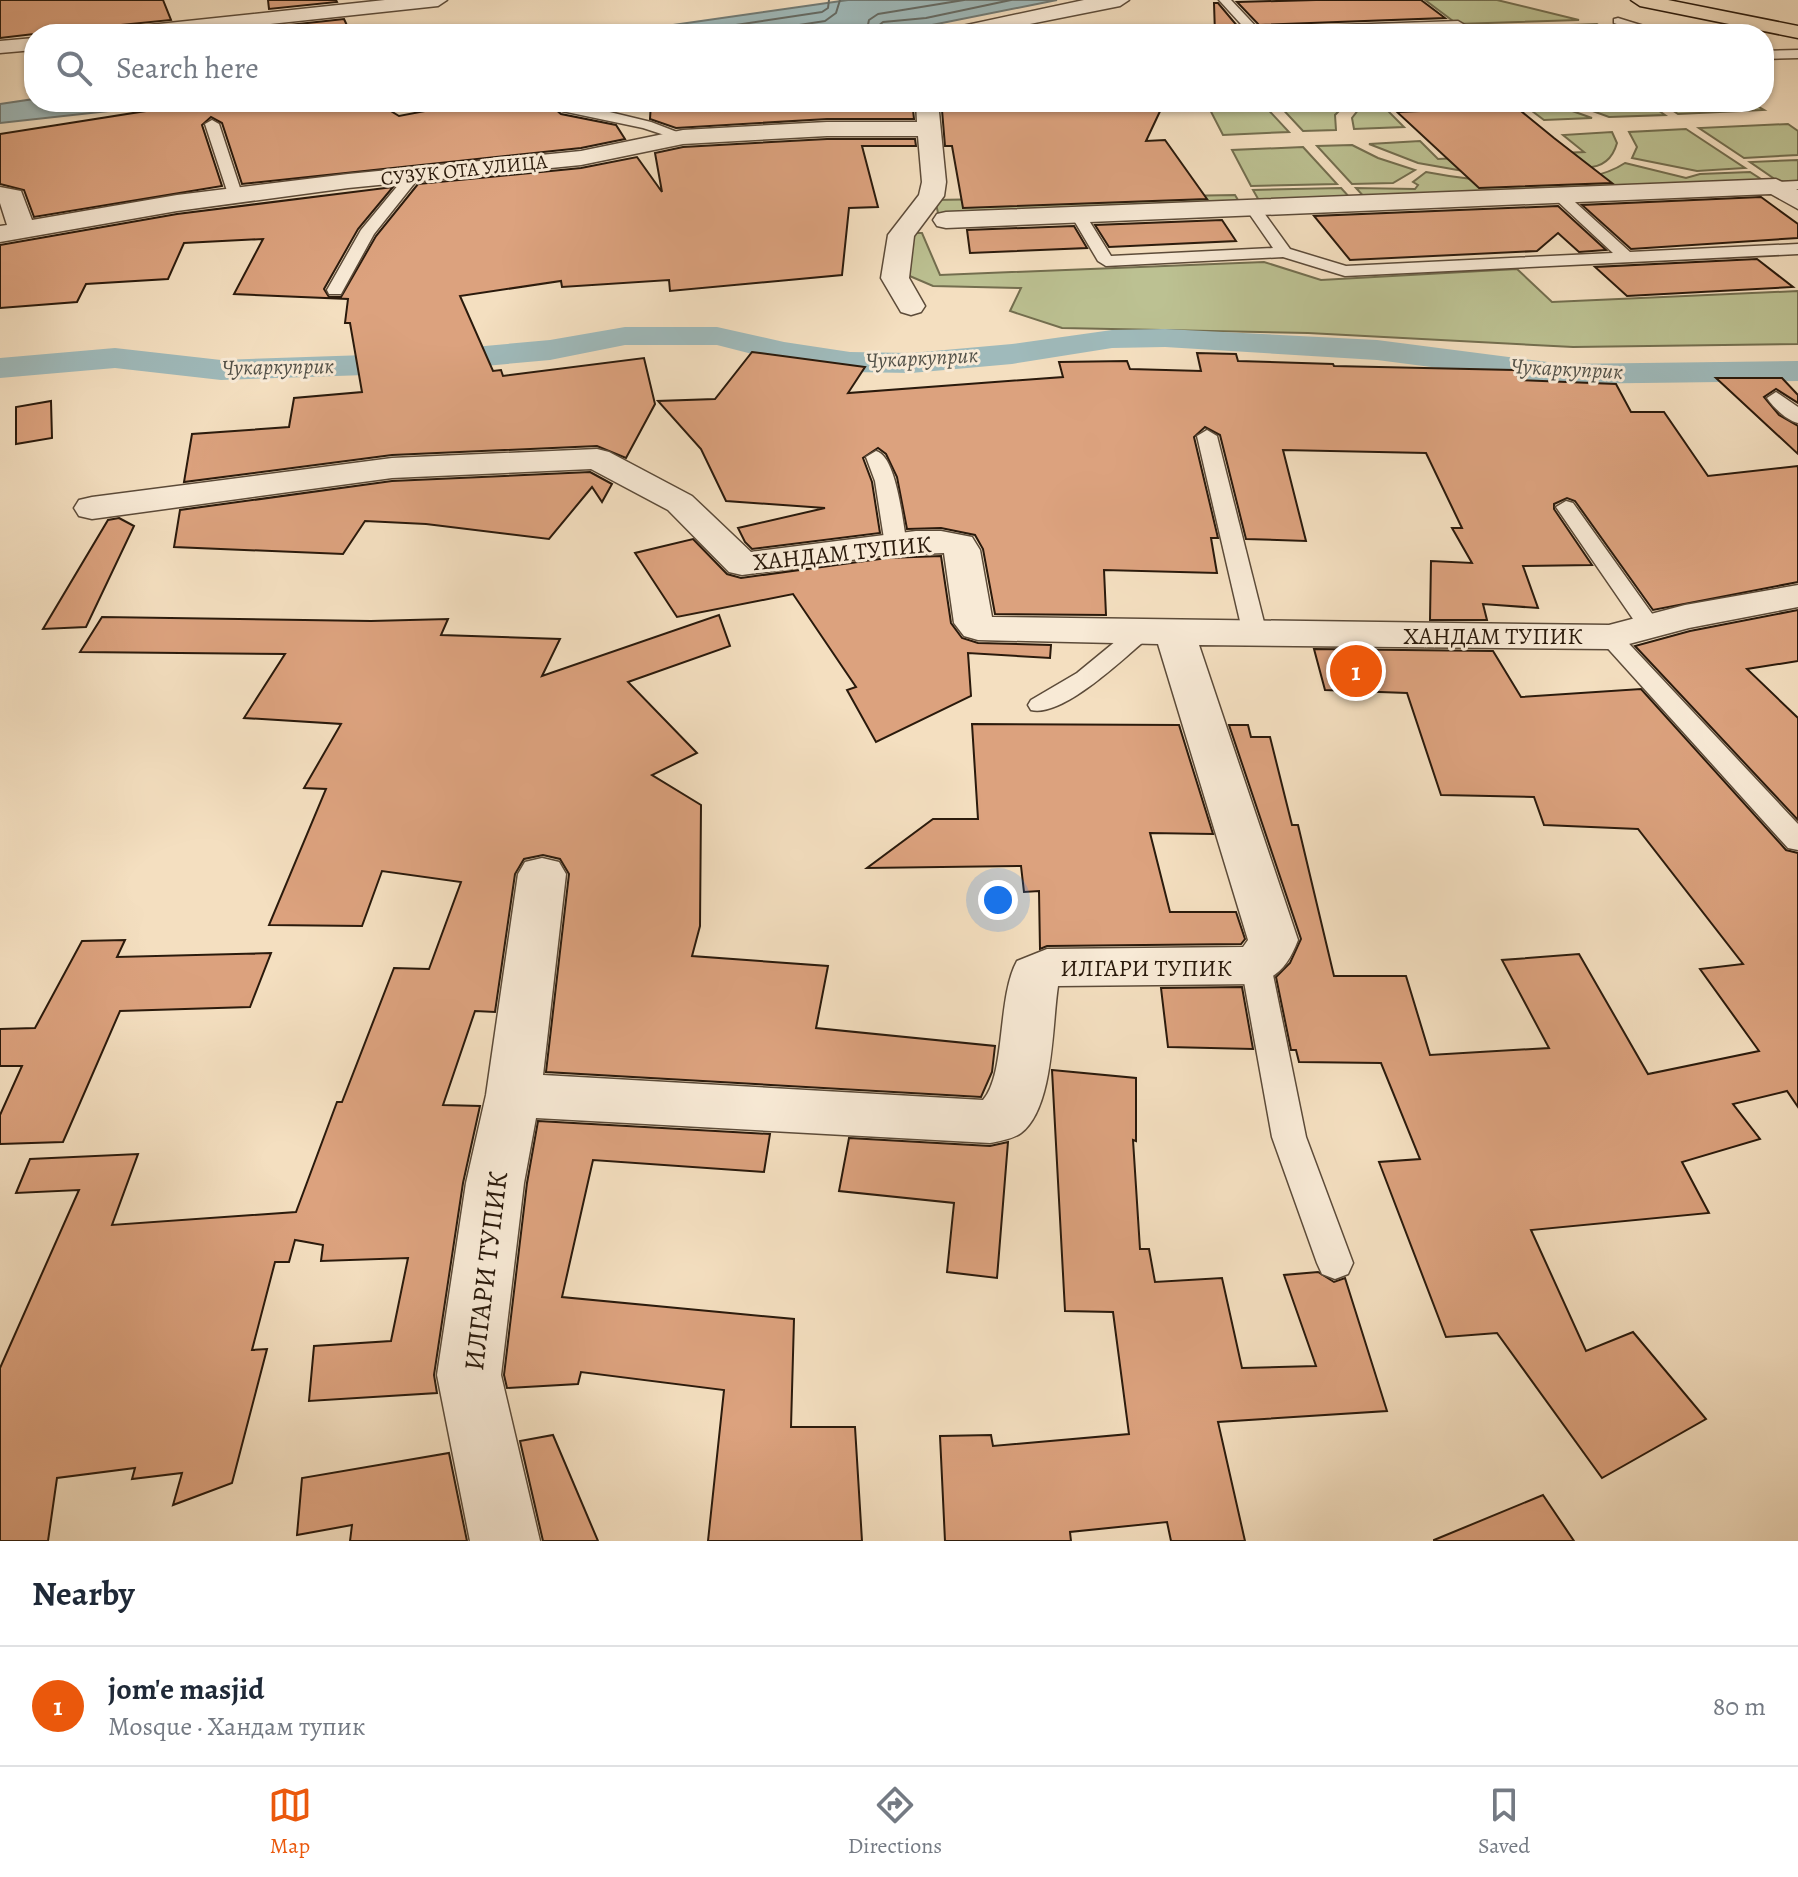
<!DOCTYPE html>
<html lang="en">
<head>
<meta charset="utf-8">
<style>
  :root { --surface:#fff; --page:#f2f2f3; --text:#1f2937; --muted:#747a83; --line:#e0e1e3; --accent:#ea580c }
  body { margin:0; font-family:Alegreya,serif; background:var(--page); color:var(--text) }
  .you { position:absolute; left:998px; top:900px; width:28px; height:28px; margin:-20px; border:6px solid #fff; border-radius:50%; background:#1a73e8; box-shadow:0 0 0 12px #1a73e833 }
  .badge { display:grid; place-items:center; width:52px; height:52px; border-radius:50%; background:var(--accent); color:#fff; font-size:26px; font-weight:700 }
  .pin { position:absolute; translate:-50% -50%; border:4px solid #fff; box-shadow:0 2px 8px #0006 }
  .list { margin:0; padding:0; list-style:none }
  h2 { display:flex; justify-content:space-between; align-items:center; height:104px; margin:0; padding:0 32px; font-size:34px }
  h2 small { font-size:26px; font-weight:400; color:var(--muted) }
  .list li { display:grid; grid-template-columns:52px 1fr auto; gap:24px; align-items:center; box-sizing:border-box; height:120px; padding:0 32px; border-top:2px solid var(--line) }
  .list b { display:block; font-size:30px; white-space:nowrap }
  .list p { margin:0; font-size:26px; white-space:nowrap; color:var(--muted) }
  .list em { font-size:26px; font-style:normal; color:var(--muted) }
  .icon { flex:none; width:44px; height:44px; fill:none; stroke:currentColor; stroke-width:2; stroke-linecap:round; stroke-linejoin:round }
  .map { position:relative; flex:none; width:1798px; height:1541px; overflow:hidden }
  .search { position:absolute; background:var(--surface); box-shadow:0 2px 6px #0004; left:24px; right:24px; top:24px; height:88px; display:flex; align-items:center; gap:20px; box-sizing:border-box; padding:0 28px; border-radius:32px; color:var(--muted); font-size:30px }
  .sheet { height:224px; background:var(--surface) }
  nav { display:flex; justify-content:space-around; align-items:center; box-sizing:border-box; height:112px; border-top:2px solid var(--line); background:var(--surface); font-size:22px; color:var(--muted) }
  nav a { display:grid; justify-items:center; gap:4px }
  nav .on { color:var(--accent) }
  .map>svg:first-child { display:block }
</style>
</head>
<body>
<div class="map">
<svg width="1798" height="1541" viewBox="0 0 1798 1541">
  <rect width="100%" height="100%" fill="#f4dfc0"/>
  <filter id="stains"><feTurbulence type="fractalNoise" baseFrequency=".0025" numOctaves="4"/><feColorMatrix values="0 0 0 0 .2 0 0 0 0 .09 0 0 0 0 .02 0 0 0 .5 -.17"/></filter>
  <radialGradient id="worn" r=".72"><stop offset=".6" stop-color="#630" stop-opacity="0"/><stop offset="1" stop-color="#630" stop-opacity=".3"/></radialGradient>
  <!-- green -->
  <g fill="#bcc192" stroke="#736e4f" stroke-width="2">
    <polygon points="1425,0 1497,0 1579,20 1457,24"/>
    <polygon points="1597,24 1612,34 1494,34 1486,28"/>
    <polygon points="1206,102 1261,102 1289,132 1223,135"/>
    <polygon points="1276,102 1340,102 1346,104 1335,115 1336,130 1303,131"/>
    <polygon points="1371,102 1440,102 1447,108 1388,111 1404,127 1354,129 1352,118 1359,109"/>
    <polygon points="1455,102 1547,102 1592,118 1544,120 1524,105 1461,108"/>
    <polygon points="1568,102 1646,102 1665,115 1609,117"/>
    <polygon points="1660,102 1750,102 1764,110 1678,114"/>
    <polygon points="1788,124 1798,131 1798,155 1744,158 1699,128"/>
    <polygon points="1686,129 1745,168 1697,171 1632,158 1637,147 1629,132"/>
    <path d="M 1612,132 L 1617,143 C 1606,183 1563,164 1536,154 L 1584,152 L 1563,135 Z"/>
    <polygon points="1420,141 1438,159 1482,157 1486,175 1418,163 1369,144"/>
    <polygon points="1352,145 1378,158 1415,170 1393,183 1352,184 1317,146"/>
    <polygon points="1303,147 1337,184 1251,186 1232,150"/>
    <polygon points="1798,160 1798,181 1779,182 1750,162"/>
    <path d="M 1625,163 L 1686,178 L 1700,174 L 1750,172 L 1767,183 L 1366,199 L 1356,188 L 1415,189 L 1418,185 L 1413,182 L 1426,172 C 1477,182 1580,193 1625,163 Z"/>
    <polygon points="1341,188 1352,200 1261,204 1253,190"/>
    <polygon points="1235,195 1241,205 939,217 935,200"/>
    <polygon points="907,233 922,233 940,275 1264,262 1321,280 1517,269 1552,302 1798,291 1798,344 1573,347 1308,333 1062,328 1010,311 1021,288 933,286 905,274"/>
  </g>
  <!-- water -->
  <g fill="#9fbabb" stroke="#707a75" stroke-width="2">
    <polygon points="848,0 1057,0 927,26 839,34 610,34"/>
    <polygon points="34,99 34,102 191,102 0,123 0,104"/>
  </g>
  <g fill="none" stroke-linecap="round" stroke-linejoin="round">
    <!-- shore -->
    <g stroke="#646a64" stroke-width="2">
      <polyline points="676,34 822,12 828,8 829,0"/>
      <polyline points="741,34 825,21 836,13 840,0"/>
      <polyline points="866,34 869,20 878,14 964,0"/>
      <polyline points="876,34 877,27 883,22 926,18 1011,0"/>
    </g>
    <!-- canal -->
    <polygon fill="#9fbabb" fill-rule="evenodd" points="625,327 717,327 784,342 850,352 911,353 1012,344 1112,330 1165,329 1377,340 1563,364 1798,361 1798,381 1563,384 1377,360 1165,347 1112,348 1012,364 911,373 850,372 784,362 717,345 625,345 550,360 396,374 221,380 115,368 0,378 0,358 115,348 221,360 396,354 550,340"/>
  </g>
  <!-- building -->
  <g fill="#dca27e" stroke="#2a1a0c" stroke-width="2">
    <polygon points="0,0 163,0 171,20 121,25 108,34 34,34 0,38"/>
    <polygon points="268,0 336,0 337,2 269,9"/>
    <polygon points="1316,0 1421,0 1445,18 1259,25 1237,2"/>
    <polygon points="1214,3 1218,3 1244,34 1215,34"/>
    <polygon points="344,19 351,34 271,34 271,27"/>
    <polygon points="204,102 376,102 399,116 457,105 457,102 547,102 561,114 616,125 625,139 581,148 242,184 222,123 211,117 202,125 222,186 34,217 24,190 0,184 0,134 152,110 153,107"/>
    <polygon points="794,102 796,107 909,105 908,110 913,110 914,119 827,119 676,128 650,119 651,103"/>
    <polygon points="1162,107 1146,141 1165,140 1207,199 963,208 952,146 945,146 942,110"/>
    <polygon points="1516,107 1554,138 1612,183 1479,188 1397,112"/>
    <polygon points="827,139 915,139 916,146 862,146 878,207 849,208 842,275 670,291 669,280 562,287 561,281 460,296 493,371 501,370 503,376 644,358 655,404 626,458 597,446 392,455 184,482 192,434 289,427 294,398 362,392 350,323 345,323 348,299 234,294 263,239 184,243 168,279 86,284 77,302 0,308 0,245 177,214 393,187 358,229 324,289 329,297 341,297 376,236 418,184 581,168 637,157 662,192 655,153 683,147"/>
    <polygon points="1761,197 1798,224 1798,238 1631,249 1582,205"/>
    <polygon points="1558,206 1606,250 1579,252 1558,233 1537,251 1350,260 1314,216"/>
    <polygon points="1222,220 1236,241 1109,247 1095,225"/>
    <polygon points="1074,226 1087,248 970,253 967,230"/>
    <polygon points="1757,259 1793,287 1627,296 1595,267"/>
    <polygon points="752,352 865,367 848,393 1063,377 1059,362 1127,361 1130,369 1201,371 1197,353 1236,354 1238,361 1333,364 1334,366 1514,370 1520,380 1616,384 1631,412 1664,412 1708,476 1798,466 1798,582 1653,610 1575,501 1567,498 1554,504 1554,509 1592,565 1523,566 1538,608 1483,604 1487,620 1430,620 1431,561 1472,563 1452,528 1462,528 1426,453 1283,450 1306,541 1246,539 1220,435 1205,427 1194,437 1218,538 1211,538 1217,573 1104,570 1106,615 995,614 983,549 975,535 941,528 907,529 897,477 886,454 878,448 863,458 872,482 880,533 752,549 745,542 738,528 825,508 726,501 701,449 658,401 715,399"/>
    <polygon points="1716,378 1782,378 1798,395 1798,403 1776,389 1764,397 1779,415 1798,426 1798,454"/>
    <polygon points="51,401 52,438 16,444 16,407"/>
    <polygon points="590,472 612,484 602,502 592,487 549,539 426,524 365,521 343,554 174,547 180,510 392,481"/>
    <polygon points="119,518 134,526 86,627 43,629 108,520"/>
    <polygon points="693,539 727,574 741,578 887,558 941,556 951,623 962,638 978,643 1051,645 1050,658 968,653 971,696 876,742 847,690 856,687 793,594 677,617 635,553"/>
    <polygon points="1798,610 1798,661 1747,669 1798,718 1798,820 1635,646 1690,631"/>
    <polygon points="719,615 730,646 628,682 697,753 652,775 701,805 700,926 692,956 828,966 816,1028 995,1046 992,1072 981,1097 546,1072 569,874 560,859 543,855 524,859 515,874 495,1012 475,1011 443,1105 480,1106 463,1183 434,1375 437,1393 309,1401 314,1346 391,1341 408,1258 321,1261 323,1245 295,1240 289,1262 275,1262 252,1350 267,1349 232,1483 173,1505 182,1473 132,1479 135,1468 57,1478 48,1541 0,1541 0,1368 79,1190 16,1193 30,1159 138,1154 112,1225 296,1212 337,1102 342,1102 394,968 429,969 461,882 382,871 362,926 269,925 326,789 304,788 341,724 244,718 285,654 80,652 102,617 371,621 448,619 441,635 560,639 542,676"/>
    <polygon points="1314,649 1493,651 1521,697 1641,689 1786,850 1798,853 1798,1107 1787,1091 1733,1104 1760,1139 1682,1162 1709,1213 1531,1230 1586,1351 1633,1332 1706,1419 1602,1478 1497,1333 1446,1337 1379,1162 1420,1159 1381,1063 1299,1062 1296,1050 1291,1050 1276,977 1290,963 1301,939 1229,725 1248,725 1251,737 1270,737 1292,825 1298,825 1334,976 1406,976 1430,1055 1549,1048 1502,960 1579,954 1648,1074 1759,1051 1700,969 1743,964 1638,829 1544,825 1534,797 1441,795 1407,693 1325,690"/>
    <polygon points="972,724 1179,725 1213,834 1150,833 1170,912 1236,912 1245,939 1241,944 1047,946 1040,949 1039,891 1024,892 1021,866 867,868 933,819 978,819"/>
    <polygon points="125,940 117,957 271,953 250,1007 120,1011 63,1142 0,1144 0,1115 22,1066 0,1066 0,1029 35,1028 82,941"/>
    <polygon points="1242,987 1253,1049 1168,1047 1161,988"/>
    <polygon points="1052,1070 1136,1078 1136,1141 1133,1140 1140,1249 1149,1249 1155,1282 1222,1278 1242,1368 1316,1366 1284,1275 1318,1272 1334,1282 1345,1278 1387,1411 1218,1422 1245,1541 1171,1541 1167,1522 1070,1532 1071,1541 945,1541 940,1436 991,1435 993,1446 1129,1434 1113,1312 1065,1311"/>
    <polygon points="538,1121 770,1134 764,1172 593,1160 562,1297 794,1319 791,1427 855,1427 862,1541 708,1541 724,1390 581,1372 578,1384 507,1388 504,1375 527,1183"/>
    <polygon points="849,1138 990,1146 1008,1142 997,1278 947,1272 954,1203 839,1191"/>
    <polygon points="553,1435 598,1541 543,1541 520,1441"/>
    <polygon points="449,1453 467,1541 350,1541 352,1525 297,1535 302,1478"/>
    <polygon points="1543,1495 1574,1541 1434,1541 1434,1540"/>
  </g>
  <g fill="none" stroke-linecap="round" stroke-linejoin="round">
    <defs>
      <g id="service">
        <polygon points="1219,0 1231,0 1263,34 1250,34"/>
        <polygon points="1618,18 1660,31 1662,34 1645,34 1614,23 1614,19"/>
        <polygon points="1798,50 1798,58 1764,59 1764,51"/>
        <polygon points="554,102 568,102 651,122 690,137 683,141 643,128 562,111"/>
        <polygon points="212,120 219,124 243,197 241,200 231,200 229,197 205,124"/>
        <polygon points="414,171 421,175 374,234 341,294 329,294 327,290 361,230 409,172"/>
        <polygon points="1798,181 1798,189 1776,190 1769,186 1776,182"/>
        <polygon points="1560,192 1565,193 1630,252 1798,244 1798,254 1345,276 1283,257 1106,266 1098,261 1072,217 1080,212 1085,214 1111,256 1273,248 1246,209 1254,204 1259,206 1290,249 1346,266 1613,253 1555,199 1553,196"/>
        <path d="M 1776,392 L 1798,407 L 1798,423 C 1786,420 1774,408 1767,398 Z"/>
        <polygon points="1207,430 1217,436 1267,634 1263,639 1247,639 1243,634 1197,436"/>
        <path d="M 876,451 C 897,456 903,525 907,545 L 896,551 L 885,545 L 875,481 L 866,457 Z"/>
        <polygon points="1566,501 1573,503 1658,622 1662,627 1658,632 1642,632 1556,507"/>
        <path d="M 1141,625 L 1149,627 L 1153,632 L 1149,637 C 1125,657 1063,718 1031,710 L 1028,705 L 1031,700 L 1077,673 L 1133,627 Z"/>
        <polygon points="1610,630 1618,632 1798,824 1798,850 1788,848 1602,642 1598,637 1602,632"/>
        <polygon points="1256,954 1267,957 1271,965 1306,1137 1353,1263 1348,1274 1335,1279 1322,1274 1317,1263 1272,1137 1241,965 1245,957"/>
      </g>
      <g id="minor">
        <polygon points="385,0 447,0 438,6 176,34 111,34 121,28"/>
        <polygon points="1084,0 1129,0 1120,6 979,34 943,34 953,28"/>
        <polygon points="1458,21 1468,27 1465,31 1247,34 1257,28"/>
        <polygon points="34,38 34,50 0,53 0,41"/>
        <polygon points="916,102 938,102 946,182 944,196 914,236 909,278 925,306 921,312 911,315 901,312 881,278 888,235 919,195 922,182 918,136 827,136 683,144 581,165 348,188 177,211 0,242 0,226 7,225 0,203 0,187 21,191 32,220 177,195 348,174 581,151 683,130 827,122 917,122"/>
        <polygon points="1776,179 1798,190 1798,209 1771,194 946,228 937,226 933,220 937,214 946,212"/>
        <path d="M 597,449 L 609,452 L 692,496 L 751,552 L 916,531 L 941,531 L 972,537 L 980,550 L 992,617 L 1609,625 L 1685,605 L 1798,585 L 1798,607 L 1689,628 L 1610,649 L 1199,645 L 1298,940 C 1289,963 1280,976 1256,984 L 1058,986 C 1052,1024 1054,1108 1021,1133 C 1013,1139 999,1141 990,1143 L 536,1118 L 524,1183 L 501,1375 L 540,1541 L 470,1541 L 437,1375 L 466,1183 L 486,1095 L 518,874 L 525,862 L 542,858 L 559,862 L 566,874 L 543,1075 L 983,1100 C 1006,1074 997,997 1017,961 L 1047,949 L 1243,947 L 1248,940 L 1158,644 L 978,640 L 964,636 L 954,623 L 944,553 L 887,555 L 742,575 L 729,572 L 668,510 L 591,469 L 392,478 L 92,519 L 79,516 L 74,508 L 79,500 L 92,497 L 392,458 Z"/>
      </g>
      <polygon id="primary" points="1631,0 1668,0 1798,26 1798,38 1640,6"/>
    </defs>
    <!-- service casing -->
    <use href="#service" stroke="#5c4b39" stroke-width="3"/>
    <!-- minor casing -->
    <use href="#minor" stroke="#5c4b39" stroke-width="3"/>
    <!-- primary casing -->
    <use href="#primary" stroke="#2a1a0c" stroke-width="3"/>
    <!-- service -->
    <use href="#service" fill="#f8ead6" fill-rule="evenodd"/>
    <!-- minor -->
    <use href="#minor" fill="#f8ead6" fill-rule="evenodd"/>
    <!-- primary -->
    <use href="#primary" fill="#f4dfc0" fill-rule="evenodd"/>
  </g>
  <g text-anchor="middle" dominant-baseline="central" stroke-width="6" stroke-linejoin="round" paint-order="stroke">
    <!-- far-street labels -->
    <g font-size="20" fill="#2a1a0c" stroke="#f8ead6">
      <text transform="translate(464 170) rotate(-6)">СУЗУК ОТА УЛИЦА</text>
    </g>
    <!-- far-water labels -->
    <g font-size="22" font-style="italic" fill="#535249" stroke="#f8ead6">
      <text transform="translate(922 358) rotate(-3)">Чукаркуприк</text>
      <text transform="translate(278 367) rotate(-1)">Чукаркуприк</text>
      <text transform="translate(1567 369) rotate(3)">Чукаркуприк</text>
    </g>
    <!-- street labels -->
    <g font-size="24" fill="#2a1a0c" stroke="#f8ead6">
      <text transform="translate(842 553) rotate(-6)">ХАНДАМ ТУПИК</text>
      <text x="1493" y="636">ХАНДАМ ТУПИК</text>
      <text x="1146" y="968">ИЛГАРИ ТУПИК</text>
    </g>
    <!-- near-street labels -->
    <g font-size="28" fill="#2a1a0c" stroke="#f8ead6">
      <text transform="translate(486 1271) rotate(-83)">ИЛГАРИ ТУПИК</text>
    </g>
  </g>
  <rect width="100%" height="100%" filter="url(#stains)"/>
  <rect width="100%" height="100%" fill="url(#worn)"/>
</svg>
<div class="you"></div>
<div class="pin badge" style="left:1356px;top:671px">1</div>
<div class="search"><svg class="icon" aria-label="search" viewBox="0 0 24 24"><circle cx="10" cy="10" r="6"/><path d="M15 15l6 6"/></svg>Search here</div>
</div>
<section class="sheet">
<h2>Nearby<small></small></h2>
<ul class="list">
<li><span class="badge">1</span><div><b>jom'e masjid</b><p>Mosque · Хандам тупик</p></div><em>80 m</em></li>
</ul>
</section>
<nav>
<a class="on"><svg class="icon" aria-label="map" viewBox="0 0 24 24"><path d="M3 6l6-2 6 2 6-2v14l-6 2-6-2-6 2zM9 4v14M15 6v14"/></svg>Map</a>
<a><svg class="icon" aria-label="directions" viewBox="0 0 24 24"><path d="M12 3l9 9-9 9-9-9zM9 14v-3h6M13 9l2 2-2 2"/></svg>Directions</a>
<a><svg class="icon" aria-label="saved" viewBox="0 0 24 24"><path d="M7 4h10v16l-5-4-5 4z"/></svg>Saved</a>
</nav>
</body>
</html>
